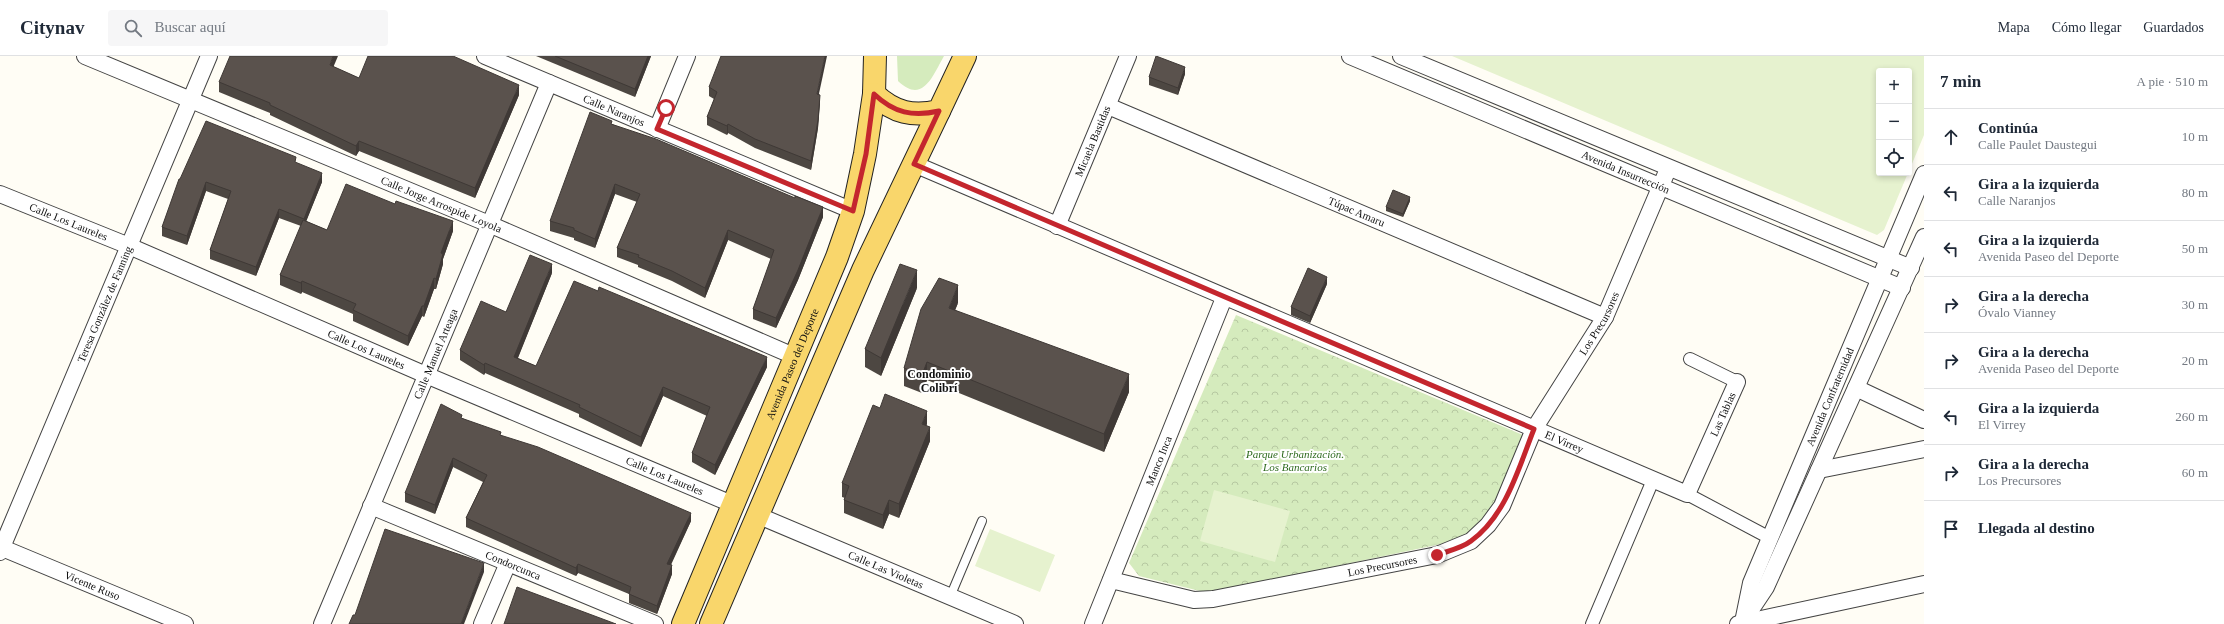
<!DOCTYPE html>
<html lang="es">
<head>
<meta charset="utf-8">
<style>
  :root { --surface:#fff; --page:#f6f6f7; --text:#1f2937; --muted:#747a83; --line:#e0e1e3 }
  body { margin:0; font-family:Georgia,serif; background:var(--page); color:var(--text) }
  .controls { position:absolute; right:12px; top:12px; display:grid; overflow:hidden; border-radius:4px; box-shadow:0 2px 6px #0003 }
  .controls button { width:36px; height:36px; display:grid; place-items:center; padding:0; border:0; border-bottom:1px solid var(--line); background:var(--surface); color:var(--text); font:20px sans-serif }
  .stop { position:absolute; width:12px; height:12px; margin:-9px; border:3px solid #c4262e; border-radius:50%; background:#fff }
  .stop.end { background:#c4262e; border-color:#fff; box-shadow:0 1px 4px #0008 }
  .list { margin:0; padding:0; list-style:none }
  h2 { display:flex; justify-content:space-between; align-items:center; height:52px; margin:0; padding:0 16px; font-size:17px }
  h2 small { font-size:13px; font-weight:400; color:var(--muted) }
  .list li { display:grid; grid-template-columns:26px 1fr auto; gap:12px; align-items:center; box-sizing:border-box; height:56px; padding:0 16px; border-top:1px solid var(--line) }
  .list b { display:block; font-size:15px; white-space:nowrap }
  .list p { margin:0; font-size:13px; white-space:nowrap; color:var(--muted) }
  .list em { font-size:13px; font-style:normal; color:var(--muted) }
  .icon { flex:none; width:22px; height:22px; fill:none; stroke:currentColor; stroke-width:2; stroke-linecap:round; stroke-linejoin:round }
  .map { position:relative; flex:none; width:1924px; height:568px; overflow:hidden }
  header { display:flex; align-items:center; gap:24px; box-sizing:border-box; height:56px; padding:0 20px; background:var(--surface); border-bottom:1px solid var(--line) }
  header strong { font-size:19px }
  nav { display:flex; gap:22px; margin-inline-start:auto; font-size:14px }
  .search { width:280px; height:36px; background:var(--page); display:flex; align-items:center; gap:10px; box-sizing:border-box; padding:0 14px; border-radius:4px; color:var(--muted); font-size:15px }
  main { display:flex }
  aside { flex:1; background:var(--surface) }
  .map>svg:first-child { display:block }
</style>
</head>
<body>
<header>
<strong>Citynav</strong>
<div class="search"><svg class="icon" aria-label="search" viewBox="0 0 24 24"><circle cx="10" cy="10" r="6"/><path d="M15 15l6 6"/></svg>Buscar aquí</div>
<nav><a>Mapa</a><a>Cómo llegar</a><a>Guardados</a></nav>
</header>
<main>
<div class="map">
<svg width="1924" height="568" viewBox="0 0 1924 568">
  <defs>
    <pattern id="park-crowns" width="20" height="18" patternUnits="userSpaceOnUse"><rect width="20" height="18" fill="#d5ebbd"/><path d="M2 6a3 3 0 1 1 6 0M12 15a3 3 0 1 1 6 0" fill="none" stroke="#b6c8a1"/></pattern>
  </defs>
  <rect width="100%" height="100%" fill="#fffdf5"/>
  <!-- grass -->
  <path fill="#d5ebbd" d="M 897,0 L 944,0 C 933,19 923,49 898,25 Z"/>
  <!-- park -->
  <path fill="url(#park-crowns)" d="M 1236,259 L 1523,379 C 1514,401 1497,455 1479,469 C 1468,479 1454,483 1441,488 L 1208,537 L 1139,520 L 1129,507 Z"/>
  <!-- pitch -->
  <g fill="#e6f2cf">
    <polygon points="1452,0 1924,0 1924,79 1909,115 1909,15 1879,15 1879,117 1908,117 1884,174 1877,179"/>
    <polygon points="1214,434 1290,455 1275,506 1200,485"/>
    <polygon points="990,473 1055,499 1040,536 975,510"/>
  </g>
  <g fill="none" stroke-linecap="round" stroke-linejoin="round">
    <defs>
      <polyline id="service" points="950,541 982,465"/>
      <g id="pedestrian">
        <polyline points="1690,303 1737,326"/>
        <polyline points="1687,438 1770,482"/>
        <polyline points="1592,568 1653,424"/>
      </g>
      <g id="minor">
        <path id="s1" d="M 85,0 L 489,168 L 796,301"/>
        <path id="s2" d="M 485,0 L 853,155"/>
        <path id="s3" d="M 1350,0 L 1902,232"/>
        <polyline points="1401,0 1911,212"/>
        <path id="s4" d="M 1108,50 L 1605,261"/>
        <polyline points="657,73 687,0"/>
        <path id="s5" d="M 914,108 L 1687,438 L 1737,326"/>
        <path id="s6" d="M 0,138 L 129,190 L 426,319 L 732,448"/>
        <path id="s7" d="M 1057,170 L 1128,0"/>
        <polyline points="1856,332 1924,364"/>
        <polyline points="1819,414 1924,393"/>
        <path id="s8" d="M 371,450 L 655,568"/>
        <path id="s9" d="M 757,459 L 1015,568"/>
        <path id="s10" d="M 0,491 L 185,568"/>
        <path id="s11" d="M 0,496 L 209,0"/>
        <path id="s12" d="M 1111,524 L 1194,544 L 1213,543 L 1437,499 L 1471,485 L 1488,469 L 1502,450 L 1534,373 L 1605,261 L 1668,113"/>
        <polyline points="1748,558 1766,531 1924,181"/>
        <path id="s13" d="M 1743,566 L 1751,527 L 1924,118"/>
        <path id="s14" d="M 322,568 L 549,27"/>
        <polyline points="482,568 508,507"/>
        <path id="s15" d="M 1093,568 L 1224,242"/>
        <polyline points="1738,568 1924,528"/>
      </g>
      <g id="primary">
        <path d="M 875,0 L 874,38 C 894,57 913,61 939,55 L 965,0"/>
        <path id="s16" d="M 683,568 L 837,201 L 853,155 L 865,98 L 874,38"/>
        <polyline points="711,568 863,214 939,55"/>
      </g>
    </defs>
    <!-- service casing -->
    <use href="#service" stroke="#444" stroke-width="10"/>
    <!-- pedestrian casing -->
    <use href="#pedestrian" stroke="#444" stroke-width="14"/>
    <!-- minor casing -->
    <use href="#minor" stroke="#444" stroke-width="18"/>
    <!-- primary casing -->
    <use href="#primary" stroke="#222" stroke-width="24"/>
    <!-- service -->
    <use href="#service" stroke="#fff" stroke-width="8"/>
    <!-- pedestrian -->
    <use href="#pedestrian" stroke="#fff" stroke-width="12"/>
    <!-- minor -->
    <use href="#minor" stroke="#fff" stroke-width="16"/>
    <!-- primary -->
    <use href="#primary" stroke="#f9d66b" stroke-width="22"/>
  </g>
  <!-- wall -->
  <g fill="#4d4742">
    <polygon points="536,0 651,0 635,41"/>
    <polygon points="333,11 359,22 519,39 475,142 359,95 356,100 270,59 270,57 219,36 219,26"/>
    <polygon points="1185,18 1178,39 1149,29 1149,21"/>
    <polygon points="709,31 818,39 820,48 818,72 811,114 755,92 728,77 727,79 707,69 707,61 714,43 709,40"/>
    <polygon points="612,68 823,161 798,224 776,272 753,263 753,253 771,203 728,184 705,242 672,225 638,211 638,209 617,201 617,192 637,146 615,138 595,192 574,184 574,182 550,175 550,165"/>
    <polygon points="296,107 322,126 306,165 327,174 453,175 443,203 443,208 436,233 434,233 424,261 422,260 408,290 353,265 353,258 302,236 301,238 280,229 280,219 301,170 279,162 256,220 210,203 210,194 228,143 206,135 187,189 162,180 162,171 180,123"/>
    <polygon points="1410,145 1403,161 1386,155 1386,151"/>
    <polygon points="552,217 518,302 536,310 767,311 715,419 692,406 692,397 707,360 663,340 641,391 579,361 579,358 485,317 484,319 460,304 460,294"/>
    <polygon points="1327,228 1310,267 1291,259 1291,251"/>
    <polygon points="917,232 881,320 865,311 865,293"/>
    <polygon points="958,247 955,254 1129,336 1104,396 927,324 922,337 904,330 904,312"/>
    <polygon points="462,362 691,465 671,509 672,518 657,558 629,547 629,538 578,517 576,520 466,471 466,462 483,426 453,411 435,458 405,446 405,437"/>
    <polygon points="927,368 926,370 930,385 899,462 889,458 883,473 844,457 844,444 845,442 842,441 842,427"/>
  </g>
  <!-- shaded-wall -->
  <g fill="#3f3936">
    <polygon points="333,0 338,0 330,19 330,9"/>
    <polygon points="648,0 651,0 635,41 635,33"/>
    <polygon points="825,0 827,0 817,47 817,38"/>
    <polygon points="1185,11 1185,18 1178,39 1178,32"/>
    <polygon points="519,29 519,39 475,142 475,132"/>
    <polygon points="820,39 818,72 811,114 811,105"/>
    <polygon points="728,68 728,77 727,79 727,70"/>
    <polygon points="359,85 359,95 356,100 356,90"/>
    <polygon points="322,117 322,126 304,171 304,163"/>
    <polygon points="206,126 206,135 187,189 187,180"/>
    <polygon points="615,128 615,138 595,192 595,183"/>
    <polygon points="1410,141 1410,145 1403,161 1403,158"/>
    <polygon points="823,151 823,161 798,224 776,272 776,262"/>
    <polygon points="279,153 279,162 256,220 256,211"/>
    <polygon points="453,165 453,175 443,203 443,208 436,233 436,223 441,197"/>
    <polygon points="728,174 728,184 705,242 705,232"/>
    <polygon points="552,208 552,217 514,311 514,301"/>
    <polygon points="917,214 917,232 881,320 881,302"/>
    <polygon points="1327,221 1327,228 1310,267 1310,260"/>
    <polygon points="434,222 434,233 424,261 424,250"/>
    <polygon points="302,225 302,236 301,238 301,227"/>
    <polygon points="958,229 958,247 949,269 949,252"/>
    <polygon points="422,250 422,260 408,290 408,280"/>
    <polygon points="767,301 767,311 715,419 715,409"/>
    <polygon points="927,306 927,324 922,337 922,319"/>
    <polygon points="485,307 485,317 484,319 484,309"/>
    <polygon points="1129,318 1129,336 1104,396 1104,378"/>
    <polygon points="663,331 663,340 641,391 641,381"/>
    <polygon points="927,355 927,368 922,382 922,368"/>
    <polygon points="930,371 930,385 899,462 899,448"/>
    <polygon points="453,402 453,411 435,458 435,449"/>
    <polygon points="889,444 889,458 883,473 883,459"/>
    <polygon points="691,457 691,465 667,516 667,508"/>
    <polygon points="484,507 484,516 464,568 461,568"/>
    <polygon points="578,508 578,517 576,520 576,512"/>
    <polygon points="672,509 672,518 657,558 657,550"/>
  </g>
  <!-- building -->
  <g fill="#5a524d" stroke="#3f3936">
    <polygon points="230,0 333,0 330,9 359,22 368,0 453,0 519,29 475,132 359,85 356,90 270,49 270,47 219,26"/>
    <polygon points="555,0 648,0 635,33"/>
    <polygon points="721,0 825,0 817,38 820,39 818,64 811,105 755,83 728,68 727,70 707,61 717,36 709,31"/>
    <polygon points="1156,0 1185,11 1178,32 1149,21"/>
    <polygon points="590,56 612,65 611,68 656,83 795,142 795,140 823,151 798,214 776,262 753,253 774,194 728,174 705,232 672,215 638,201 639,199 617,192 640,138 615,128 595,183 574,174 574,172 550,165"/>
    <polygon points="206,65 296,101 295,106 322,117 304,163 279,153 256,211 210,194 231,135 206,126 187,180 162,171 179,123 180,123"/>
    <polygon points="346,128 395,148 396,145 453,165 441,197 443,198 436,223 434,222 424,250 422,250 408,280 353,254 356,248 302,225 301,227 280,219 303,164 327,174"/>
    <polygon points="1393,134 1410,141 1403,158 1386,151"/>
    <polygon points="530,199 552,208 514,301 536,310 574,225 598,235 599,231 767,301 715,409 692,397 710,351 663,331 641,381 579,351 580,349 485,307 484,309 460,294 481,245 506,256"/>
    <polygon points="900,208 917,214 881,302 865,293"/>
    <polygon points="1308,212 1327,221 1310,260 1291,251"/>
    <polygon points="939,222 958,229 949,252 1129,318 1104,378 927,306 922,319 904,312 921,253"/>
    <polygon points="885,338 927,355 922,368 930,371 899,448 889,444 883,459 844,444 849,430 842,427 873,349 880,352"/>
    <polygon points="441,348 462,359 461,362 501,376 500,379 538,391 691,457 667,508 672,509 657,550 629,538 631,531 578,508 576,512 466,462 487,419 453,402 435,449 405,437"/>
    <polygon points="385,473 484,507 461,568 349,568 353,559 355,559"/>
    <polygon points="517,531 616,568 504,568"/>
  </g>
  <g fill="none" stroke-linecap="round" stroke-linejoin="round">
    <!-- route -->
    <path stroke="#c4262e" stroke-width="5" d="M 666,52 L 657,73 L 853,155 L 866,98 L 874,38 C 894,57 913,61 939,55 L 914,108 L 1534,373 C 1519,411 1506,460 1471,485 C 1462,492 1448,495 1437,499"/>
  </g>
  <g text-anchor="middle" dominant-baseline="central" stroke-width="4" stroke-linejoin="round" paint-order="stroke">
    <!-- street labels -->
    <g font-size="11" fill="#111" stroke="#fff">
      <text stroke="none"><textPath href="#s2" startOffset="140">Calle Naranjos</textPath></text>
      <text stroke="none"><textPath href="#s7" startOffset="92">Micaela Bastidas</textPath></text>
      <text stroke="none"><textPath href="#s3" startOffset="299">Avenida Insurrección</textPath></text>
      <text stroke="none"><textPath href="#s1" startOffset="386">Calle Jorge Arrospide Loyola</textPath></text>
      <text stroke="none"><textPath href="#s4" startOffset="270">Túpac Amaru</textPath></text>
      <text stroke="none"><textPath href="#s6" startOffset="74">Calle Los Laureles</textPath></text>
      <text stroke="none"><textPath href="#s11" startOffset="269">Teresa González de Fanning</textPath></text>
      <text stroke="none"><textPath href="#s12" startOffset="624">Los Precursores</textPath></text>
      <text stroke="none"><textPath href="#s6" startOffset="398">Calle Los Laureles</textPath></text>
      <text stroke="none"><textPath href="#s14" startOffset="293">Calle Manuel Arteaga</textPath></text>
      <text stroke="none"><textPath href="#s16" startOffset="282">Avenida Paseo del Deporte</textPath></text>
      <text stroke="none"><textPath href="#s13" startOffset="242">Avenida Confraternidad</textPath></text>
      <text stroke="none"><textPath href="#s5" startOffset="928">Las Tablas</textPath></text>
      <text stroke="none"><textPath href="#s5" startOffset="707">El Virrey</textPath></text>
      <text stroke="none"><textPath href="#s15" startOffset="176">Manco Inca</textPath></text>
      <text stroke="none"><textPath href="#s6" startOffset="722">Calle Los Laureles</textPath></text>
      <text stroke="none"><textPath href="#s8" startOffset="154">Condorcunca</textPath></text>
      <text stroke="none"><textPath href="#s12" startOffset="277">Los Precursores</textPath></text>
      <text stroke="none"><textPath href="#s9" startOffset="140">Calle Las Violetas</textPath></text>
      <text stroke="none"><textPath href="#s10" startOffset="100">Vicente Ruso</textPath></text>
    </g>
    <!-- park labels -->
    <g font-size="11" font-style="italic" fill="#2f6b1f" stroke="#fff">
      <text x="1295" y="398">Parque Urbanización.<tspan x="1295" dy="13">Los Bancarios</tspan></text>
    </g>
    <!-- neighbourhood labels -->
    <g font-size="12" font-weight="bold" fill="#111" stroke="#fff">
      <text x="939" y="318">Condominio<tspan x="939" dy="14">Colibrí</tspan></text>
    </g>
  </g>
</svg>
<div class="controls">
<button>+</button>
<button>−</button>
<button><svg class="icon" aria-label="locate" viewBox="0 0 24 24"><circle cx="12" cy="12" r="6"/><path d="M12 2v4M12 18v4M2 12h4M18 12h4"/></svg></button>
</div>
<div class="stop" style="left:666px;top:52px"></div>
<div class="stop end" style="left:1437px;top:499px"></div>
</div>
<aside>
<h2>7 min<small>A pie · 510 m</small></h2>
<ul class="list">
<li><svg class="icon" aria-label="ahead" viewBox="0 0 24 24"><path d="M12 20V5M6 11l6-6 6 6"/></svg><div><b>Continúa</b><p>Calle Paulet Daustegui</p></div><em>10 m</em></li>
<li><svg class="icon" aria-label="left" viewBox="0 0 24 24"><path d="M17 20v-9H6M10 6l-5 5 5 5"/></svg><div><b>Gira a la izquierda</b><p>Calle Naranjos</p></div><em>80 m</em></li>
<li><svg class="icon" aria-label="left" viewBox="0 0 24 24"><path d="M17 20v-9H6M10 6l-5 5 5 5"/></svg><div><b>Gira a la izquierda</b><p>Avenida Paseo del Deporte</p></div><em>50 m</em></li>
<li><svg class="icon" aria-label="right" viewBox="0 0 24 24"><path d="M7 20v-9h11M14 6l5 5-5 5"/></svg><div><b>Gira a la derecha</b><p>Óvalo Vianney</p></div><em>30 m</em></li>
<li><svg class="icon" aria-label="right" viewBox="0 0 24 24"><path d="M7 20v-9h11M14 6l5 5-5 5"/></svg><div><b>Gira a la derecha</b><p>Avenida Paseo del Deporte</p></div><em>20 m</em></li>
<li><svg class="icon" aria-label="left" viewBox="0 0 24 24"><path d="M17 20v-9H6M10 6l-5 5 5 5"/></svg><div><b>Gira a la izquierda</b><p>El Virrey</p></div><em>260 m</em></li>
<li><svg class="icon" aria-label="right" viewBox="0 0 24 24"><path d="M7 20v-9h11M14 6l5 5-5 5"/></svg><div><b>Gira a la derecha</b><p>Los Precursores</p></div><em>60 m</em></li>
<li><svg class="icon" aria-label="arrive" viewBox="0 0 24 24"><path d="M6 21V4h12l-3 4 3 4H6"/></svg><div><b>Llegada al destino</b></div></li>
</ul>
</aside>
</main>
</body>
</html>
